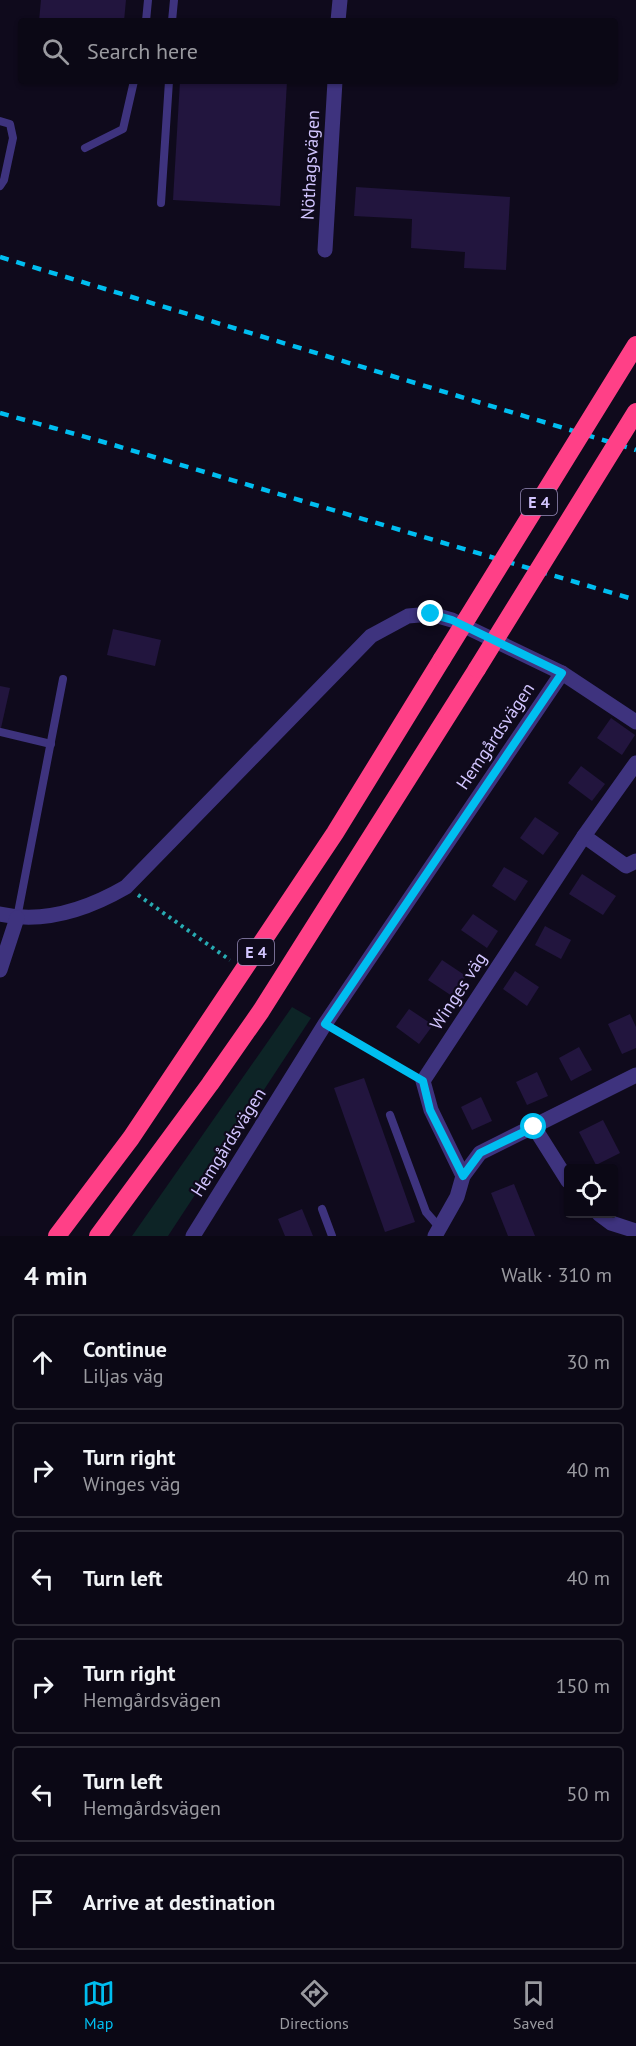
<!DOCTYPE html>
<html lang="en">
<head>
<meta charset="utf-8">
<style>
  :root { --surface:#0b0815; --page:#191622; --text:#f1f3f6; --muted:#9a9aa0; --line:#2b2934; --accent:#00bef0 }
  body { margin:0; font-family:"PT Sans",sans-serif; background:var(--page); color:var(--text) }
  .controls { position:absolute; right:18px; bottom:18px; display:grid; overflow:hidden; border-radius:6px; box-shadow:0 2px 4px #0004 }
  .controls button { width:54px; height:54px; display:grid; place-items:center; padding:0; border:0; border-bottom:2px solid var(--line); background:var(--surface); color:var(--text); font:30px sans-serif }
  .stop { position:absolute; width:18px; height:18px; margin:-14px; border:4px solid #00bef0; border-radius:50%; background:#fff }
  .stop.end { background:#00bef0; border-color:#fff; box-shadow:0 2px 6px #0008 }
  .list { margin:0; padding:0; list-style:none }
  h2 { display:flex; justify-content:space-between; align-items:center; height:78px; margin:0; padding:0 24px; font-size:26px }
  h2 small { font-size:20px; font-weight:400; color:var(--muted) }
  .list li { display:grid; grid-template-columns:39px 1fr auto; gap:18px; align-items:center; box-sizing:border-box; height:96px; margin:0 12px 12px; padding:0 12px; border:2px solid var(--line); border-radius:6px }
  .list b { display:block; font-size:22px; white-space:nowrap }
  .list p { margin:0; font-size:20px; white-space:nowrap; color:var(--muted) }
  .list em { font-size:20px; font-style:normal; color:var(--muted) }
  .icon { flex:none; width:33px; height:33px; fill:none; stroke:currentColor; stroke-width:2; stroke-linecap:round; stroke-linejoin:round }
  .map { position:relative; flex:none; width:636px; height:1236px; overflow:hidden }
  .search { position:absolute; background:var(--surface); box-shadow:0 2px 4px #0004; left:18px; right:18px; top:18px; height:66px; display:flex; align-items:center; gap:15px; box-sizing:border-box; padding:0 21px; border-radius:6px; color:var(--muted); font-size:22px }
  .sheet { height:726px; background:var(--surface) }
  nav { display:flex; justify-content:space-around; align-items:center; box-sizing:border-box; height:84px; border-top:2px solid var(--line); background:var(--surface); font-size:16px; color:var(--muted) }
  nav a { display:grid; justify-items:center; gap:3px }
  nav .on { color:var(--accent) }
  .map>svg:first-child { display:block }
</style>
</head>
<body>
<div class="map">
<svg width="636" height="1236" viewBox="0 0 636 1236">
  <rect width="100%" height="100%" fill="#0f0a1c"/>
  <!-- green -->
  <polygon fill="#0d2426" points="292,1007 311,1018 168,1236 132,1236"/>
  <!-- building -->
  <g fill="#22153e">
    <polygon points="41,0 126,0 124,21 39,21"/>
    <polygon points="180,81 287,81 280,206 173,200"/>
    <polygon points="356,187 510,197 506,270 464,268 465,252 411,248 412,219 354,216"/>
    <polygon points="113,629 161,640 155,666 107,655"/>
    <polygon points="0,686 10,688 1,728 0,728"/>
    <polygon points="611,718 635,735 622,755 597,738"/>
    <polygon points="581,766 605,784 592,801 568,783"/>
    <polygon points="535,817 559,833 543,855 520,838"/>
    <polygon points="504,867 528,881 515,901 492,886"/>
    <polygon points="582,874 616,896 603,915 569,894"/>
    <polygon points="473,914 498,931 487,948 461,930"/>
    <polygon points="545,926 571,940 561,959 535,945"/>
    <polygon points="442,960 466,976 452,996 428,980"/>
    <polygon points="515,971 539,987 527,1006 503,989"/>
    <polygon points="409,1009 433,1025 419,1044 396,1027"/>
    <polygon points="630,1014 636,1027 636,1048 622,1054 608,1024"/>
    <polygon points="579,1047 592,1070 571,1081 559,1058"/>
    <polygon points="537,1072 548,1096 527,1105 516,1082"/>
    <polygon points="364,1078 415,1222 385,1232 334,1088"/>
    <polygon points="481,1097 492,1121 472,1130 461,1107"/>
    <polygon points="603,1120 620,1153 596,1165 579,1132"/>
    <polygon points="514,1184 535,1236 508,1236 491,1193"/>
    <polygon points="302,1209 313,1236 285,1236 278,1219"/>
  </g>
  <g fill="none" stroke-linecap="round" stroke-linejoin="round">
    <!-- path -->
    <g stroke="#27abb2" stroke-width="4" stroke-dasharray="3 4.5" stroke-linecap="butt">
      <polyline points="138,895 230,960"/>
      <polyline points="338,1031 409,1073"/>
    </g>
    <!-- lane -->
    <g stroke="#3e337e" stroke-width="8">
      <polyline points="146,21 148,0"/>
      <polyline points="172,21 174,0"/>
      <polyline points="0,121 10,124 13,138 4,180 0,186"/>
      <polyline points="85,148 123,129 134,81"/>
      <polyline points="161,203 169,81"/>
      <polyline points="0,732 51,744"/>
      <polyline points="17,918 63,679"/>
      <polyline points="390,1115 426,1212 440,1228"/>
      <polyline points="322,1209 332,1236"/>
    </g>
    <!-- street -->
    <g stroke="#3e337e" stroke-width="15">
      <polyline points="338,21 340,0"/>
      <polyline points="325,250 335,81"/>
      <polyline points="584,836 626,866 636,861"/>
      <path d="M 0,914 C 44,924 88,909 126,887 L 371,636 L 408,616 L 431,614 L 452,620 L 562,673 L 636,722"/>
      <polyline points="0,970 17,918"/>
      <polyline points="534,1127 568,1181"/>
      <polyline points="463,1176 431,1110 423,1081 584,836 636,763"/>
      <polyline points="599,1214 611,1223 636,1231"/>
      <polyline points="193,1236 325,1024 562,673"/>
      <polyline points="435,1236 457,1197 463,1176 480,1153 636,1075"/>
    </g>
    <!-- highway -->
    <g stroke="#ff4087" stroke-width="18">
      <polyline points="57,1236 131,1138 335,833 442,659"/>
      <polyline points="98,1236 210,1084 261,1011 477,669"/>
    </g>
    <!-- rail -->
    <g stroke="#00bef0" stroke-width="4.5" stroke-dasharray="9 8" stroke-linecap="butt">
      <polyline points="0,257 636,450"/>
      <polyline points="0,413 107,443 636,600"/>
    </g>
    <!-- highway-bridge -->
    <g stroke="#ff4087" stroke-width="18">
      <polyline points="442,659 636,345"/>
      <polyline points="477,669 636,412"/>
    </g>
  </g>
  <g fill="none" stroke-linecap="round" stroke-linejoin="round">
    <!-- route -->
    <polyline stroke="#00bef0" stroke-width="8" points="431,614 452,620 562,673 325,1024 423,1081 430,1110 463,1176 480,1153 534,1127"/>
  </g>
  <g text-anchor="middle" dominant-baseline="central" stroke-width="4.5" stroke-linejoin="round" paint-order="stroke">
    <!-- shield labels -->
    <g fill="#0f0a1c" stroke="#988dbb" stroke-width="1.5">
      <rect x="521" y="489" width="36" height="26" rx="4.5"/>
      <rect x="238" y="939" width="36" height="26" rx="4.5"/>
    </g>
    <g font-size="16" font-weight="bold" fill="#d2c5ff">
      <text x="539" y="502">E 4</text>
      <text x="256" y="952">E 4</text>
    </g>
    <!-- street labels -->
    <g font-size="18" fill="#d2c5ff" stroke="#0f0a1c">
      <text transform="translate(310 165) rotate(-87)">Nöthagsvägen</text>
      <text transform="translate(495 736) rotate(-56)">Hemgårdsvägen</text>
      <text transform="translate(458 991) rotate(-57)">Winges väg</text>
      <text transform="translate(228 1142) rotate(-58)">Hemgårdsvägen</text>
    </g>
  </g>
</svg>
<div class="controls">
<button><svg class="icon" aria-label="locate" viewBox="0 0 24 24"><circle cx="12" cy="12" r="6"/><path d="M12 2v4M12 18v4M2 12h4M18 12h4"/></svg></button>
</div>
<div class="stop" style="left:534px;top:1127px"></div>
<div class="stop end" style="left:431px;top:614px"></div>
<div class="search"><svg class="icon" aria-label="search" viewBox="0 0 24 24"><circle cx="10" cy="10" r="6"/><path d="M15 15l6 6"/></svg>Search here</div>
</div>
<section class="sheet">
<h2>4 min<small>Walk · 310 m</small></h2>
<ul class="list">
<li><svg class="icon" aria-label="ahead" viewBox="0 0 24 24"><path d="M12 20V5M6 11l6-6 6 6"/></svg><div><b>Continue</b><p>Liljas väg</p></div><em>30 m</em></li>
<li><svg class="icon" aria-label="right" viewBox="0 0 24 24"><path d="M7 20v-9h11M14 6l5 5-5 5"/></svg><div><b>Turn right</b><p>Winges väg</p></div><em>40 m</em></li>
<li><svg class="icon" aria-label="left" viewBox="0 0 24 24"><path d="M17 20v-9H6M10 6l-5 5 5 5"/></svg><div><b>Turn left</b></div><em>40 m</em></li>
<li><svg class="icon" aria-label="right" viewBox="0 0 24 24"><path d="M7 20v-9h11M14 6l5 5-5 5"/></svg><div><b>Turn right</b><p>Hemgårdsvägen</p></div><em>150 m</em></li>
<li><svg class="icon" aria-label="left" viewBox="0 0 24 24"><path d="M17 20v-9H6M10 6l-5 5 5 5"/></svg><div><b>Turn left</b><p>Hemgårdsvägen</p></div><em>50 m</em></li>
<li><svg class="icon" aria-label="arrive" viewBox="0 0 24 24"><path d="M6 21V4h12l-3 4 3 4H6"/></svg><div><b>Arrive at destination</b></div></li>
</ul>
</section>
<nav>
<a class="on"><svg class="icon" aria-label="map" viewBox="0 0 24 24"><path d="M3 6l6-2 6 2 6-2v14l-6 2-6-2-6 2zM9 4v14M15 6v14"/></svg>Map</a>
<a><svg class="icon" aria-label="directions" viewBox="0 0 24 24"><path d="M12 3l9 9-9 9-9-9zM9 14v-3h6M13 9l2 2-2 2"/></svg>Directions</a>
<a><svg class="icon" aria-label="saved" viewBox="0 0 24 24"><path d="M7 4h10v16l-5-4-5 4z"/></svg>Saved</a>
</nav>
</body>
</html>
